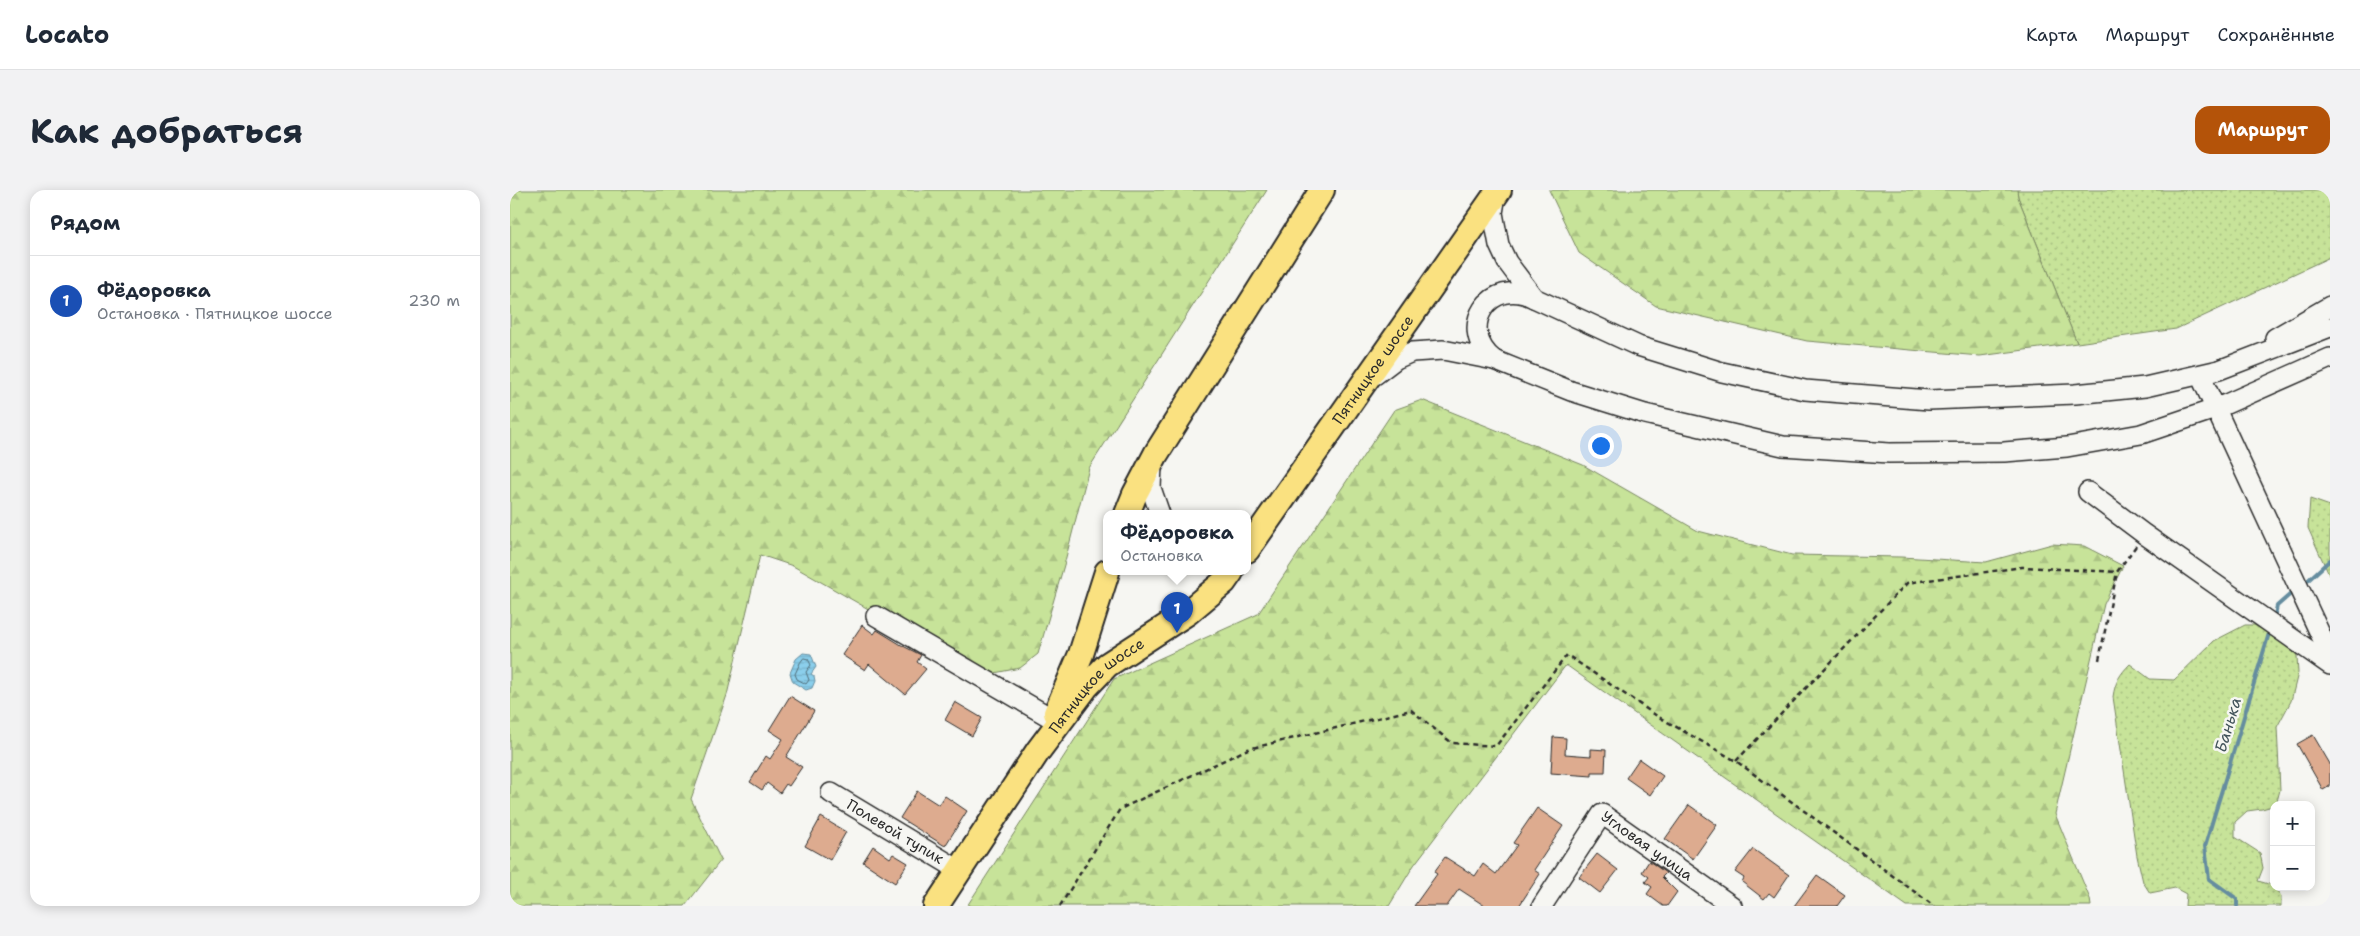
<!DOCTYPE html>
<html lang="ru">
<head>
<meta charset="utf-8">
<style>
  :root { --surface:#fff; --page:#f2f2f3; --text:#1f2937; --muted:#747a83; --line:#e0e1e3; --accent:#b45309 }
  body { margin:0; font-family:"Shantell Sans",sans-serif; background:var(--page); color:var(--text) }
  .controls { position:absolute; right:15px; bottom:15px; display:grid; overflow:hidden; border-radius:10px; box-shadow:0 2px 12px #0003 }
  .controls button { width:45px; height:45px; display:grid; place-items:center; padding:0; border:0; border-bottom:1px solid var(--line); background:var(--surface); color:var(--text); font:25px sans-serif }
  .you { position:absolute; left:1090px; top:255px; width:18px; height:18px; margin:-12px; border:4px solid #fff; border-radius:50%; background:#1a73e8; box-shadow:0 0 0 8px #1a73e833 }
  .badge { display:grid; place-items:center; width:32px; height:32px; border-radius:50%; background:var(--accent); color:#fff; font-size:16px; font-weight:700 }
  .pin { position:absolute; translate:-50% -41px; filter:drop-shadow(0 1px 2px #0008) }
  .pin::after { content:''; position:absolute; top:26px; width:18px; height:15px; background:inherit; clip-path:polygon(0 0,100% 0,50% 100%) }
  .popup { position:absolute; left:593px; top:320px; width:148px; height:65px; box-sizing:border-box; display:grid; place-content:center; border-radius:10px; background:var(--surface); filter:drop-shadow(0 1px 4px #0005); font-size:16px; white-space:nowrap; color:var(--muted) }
  .popup b { font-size:19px; color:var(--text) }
  .popup::after { content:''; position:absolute; left:50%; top:100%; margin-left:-10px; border:10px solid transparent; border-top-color:var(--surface) }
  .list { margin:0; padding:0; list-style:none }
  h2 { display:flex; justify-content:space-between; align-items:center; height:65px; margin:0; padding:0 20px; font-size:21px }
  h2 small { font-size:16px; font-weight:400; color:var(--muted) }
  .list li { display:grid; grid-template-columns:32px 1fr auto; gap:15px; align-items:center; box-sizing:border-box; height:90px; padding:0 20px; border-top:1px solid var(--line) }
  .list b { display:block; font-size:19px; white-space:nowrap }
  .list p { margin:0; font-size:16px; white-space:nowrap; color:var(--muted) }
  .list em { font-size:16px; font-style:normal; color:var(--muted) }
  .map { position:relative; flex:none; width:1820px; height:716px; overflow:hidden; border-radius:15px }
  header { display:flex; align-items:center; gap:30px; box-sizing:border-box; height:70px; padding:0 25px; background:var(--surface); border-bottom:1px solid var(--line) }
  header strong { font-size:24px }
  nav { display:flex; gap:28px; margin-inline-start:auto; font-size:18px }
  .intro { display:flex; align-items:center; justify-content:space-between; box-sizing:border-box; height:120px; padding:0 30px }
  h1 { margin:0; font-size:35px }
  .button { padding:12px 22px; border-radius:15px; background:var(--accent); color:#fff; font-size:18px; font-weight:700 }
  main { display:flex; gap:30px; padding:0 30px }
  aside { flex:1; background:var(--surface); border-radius:15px; box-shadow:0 2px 12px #0003 }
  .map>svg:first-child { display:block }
</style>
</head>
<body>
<header>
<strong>Locato</strong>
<nav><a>Карта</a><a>Маршрут</a><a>Сохранённые</a></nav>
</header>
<div class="intro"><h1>Как добраться</h1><a class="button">Маршрут</a></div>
<main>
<aside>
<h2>Рядом<small></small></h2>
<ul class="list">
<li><span class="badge" style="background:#1a4fb4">1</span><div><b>Фёдоровка</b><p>Остановка · Пятницкое шоссе</p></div><em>230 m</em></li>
</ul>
</aside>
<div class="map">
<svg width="1820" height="716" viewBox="0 0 1820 716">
  <defs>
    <pattern id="grass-dots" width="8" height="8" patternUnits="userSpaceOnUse" patternTransform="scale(1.25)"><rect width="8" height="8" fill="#c7e399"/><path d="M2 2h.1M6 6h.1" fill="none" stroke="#abc384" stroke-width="1.8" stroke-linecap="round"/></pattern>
    <pattern id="forest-firs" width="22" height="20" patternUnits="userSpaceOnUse" patternTransform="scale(1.25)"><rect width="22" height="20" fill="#c7e399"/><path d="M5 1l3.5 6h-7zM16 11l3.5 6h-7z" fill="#abc384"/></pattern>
    <pattern id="water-rules" width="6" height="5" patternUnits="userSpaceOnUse" patternTransform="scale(1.25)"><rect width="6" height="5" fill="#8bcfec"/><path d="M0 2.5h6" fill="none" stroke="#78b2cb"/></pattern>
  </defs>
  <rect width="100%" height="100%" fill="#f6f6f2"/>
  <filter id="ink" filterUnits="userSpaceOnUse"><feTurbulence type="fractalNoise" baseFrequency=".02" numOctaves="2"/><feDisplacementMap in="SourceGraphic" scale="10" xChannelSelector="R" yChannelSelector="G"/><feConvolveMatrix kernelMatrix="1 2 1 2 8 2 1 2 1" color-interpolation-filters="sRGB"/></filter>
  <g filter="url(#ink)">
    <!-- grass -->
    <g fill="url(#grass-dots)" stroke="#798762">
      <polygon points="1507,0 1820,0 1820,67 1666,139 1567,153 1508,7"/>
      <polygon points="1800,309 1820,316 1820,387 1798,338"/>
      <path d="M 1735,435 L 1744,435 L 1780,454 L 1787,466 L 1788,483 L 1781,511 L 1767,537 L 1770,600 L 1766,615 L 1752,619 L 1737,621 L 1725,632 L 1725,647 L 1750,663 L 1753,678 L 1748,691 L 1762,695 L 1771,706 L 1771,716 L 1675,716 L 1676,704 L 1665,698 L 1640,703 L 1633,692 L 1627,666 L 1603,507 C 1605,492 1610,484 1620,474 L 1640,489 L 1664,490 L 1704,451 Z"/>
    </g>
    <!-- forest -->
    <g fill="url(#forest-firs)" stroke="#798762">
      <polygon points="0,0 757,0 579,278 554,375 528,464 510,478 474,485 283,376 250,365 217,505 181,609 211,670 175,716 0,716"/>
      <polygon points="1039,0 1507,0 1508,7 1567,153 1470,166 1297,151 1146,116 1069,63"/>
      <polygon points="912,210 1073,275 1188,341 1282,365 1391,367 1476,372 1542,354 1574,356 1613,376 1594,414 1545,624 1580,709 1581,716 1397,716 1056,475 904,675 879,716 457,716 604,489 748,424 884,220"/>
    </g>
    <!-- water -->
    <polygon fill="url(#water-rules)" stroke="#658d9f" points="293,463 301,464 306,477 301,484 304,486 305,491 302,498 296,500 283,492 280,483 286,469"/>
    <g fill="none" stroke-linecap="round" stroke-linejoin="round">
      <!-- shore -->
      <polygon stroke="#516d78" stroke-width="1" points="294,468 298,469 301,475 296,482 299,490 296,494 287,489 285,484 290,473"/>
      <!-- stream -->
      <g stroke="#658d9f" stroke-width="4">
        <polyline points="1794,394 1820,370"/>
        <polyline points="1764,429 1767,416 1784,401"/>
        <polyline points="1727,716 1727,709 1699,689 1695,656 1760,440"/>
      </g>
    </g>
    <!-- building -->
    <g fill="#ddab8f" stroke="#2b2b2b">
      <polygon points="352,435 364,444 367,440 393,456 411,465 407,472 416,479 395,504 359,474 355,480 332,465"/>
      <polygon points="280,506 304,521 276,567 292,577 279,596 276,594 270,603 257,593 252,600 240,592 256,566 260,569 273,549 259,540"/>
      <polygon points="445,512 472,528 462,546 435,530"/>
      <polygon points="1803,545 1820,574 1820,596 1813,600 1787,554"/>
      <polygon points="1043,547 1056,548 1055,564 1081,566 1081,559 1096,560 1095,582 1082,582 1082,586 1041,583"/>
      <polygon points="1129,569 1153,586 1140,605 1116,588"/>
      <polygon points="407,601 429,615 435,606 457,621 435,656 390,628"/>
      <polygon points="1179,615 1207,635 1183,669 1155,649"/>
      <polygon points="1027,618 1053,636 1024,680 1030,684 1009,716 975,716 949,699 937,716 904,716 927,684 924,682 935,667 965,686 973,674 986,684 1007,655 1003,653"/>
      <polygon points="311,627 336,642 320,670 295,656"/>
      <polygon points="363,656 380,668 383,664 398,673 385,693 353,672"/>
      <polygon points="1243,659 1279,685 1264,707 1259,703 1254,709 1232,692 1234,688 1225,682"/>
      <polygon points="1087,664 1108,680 1090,703 1069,687"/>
      <polygon points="1139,671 1156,683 1152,687 1167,702 1157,716 1153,716 1137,704 1142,697 1135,692 1139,687 1132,682"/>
      <polygon points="1307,685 1335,705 1327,716 1284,716"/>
    </g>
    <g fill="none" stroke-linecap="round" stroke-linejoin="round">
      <defs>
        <g id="minor">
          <polyline points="986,5 983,23 989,55 997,72 1024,108 1128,156 1212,182 1295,200 1419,210 1565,204 1635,197 1709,180 1820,137"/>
          <polyline points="1765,148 1820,116"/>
          <path d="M 984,170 C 945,139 980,85 1024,108"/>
          <polyline points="865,185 886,169 902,162 933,160 984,170 1061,201 1135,224 1273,256 1379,263 1494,262 1557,257 1631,244 1705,219 1820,168"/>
          <polyline points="1690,185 1820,465"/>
          <polyline points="642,275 641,298 650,324"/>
          <polyline points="1578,302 1634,344 1820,475"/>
          <polyline points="366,426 543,529"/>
          <path id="s1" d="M 321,603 L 449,680"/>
          <path id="s2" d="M 1032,716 L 1092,624 L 1222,716"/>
        </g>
        <g id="major">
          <polyline points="617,324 625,304 646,264 812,0"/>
          <path id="s3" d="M 737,360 L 989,0"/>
          <polyline points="546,523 571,464 597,382"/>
          <path id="s4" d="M 426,716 L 528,561 L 576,497 L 597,475 L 677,423 L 714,392 L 721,382"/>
        </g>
      </defs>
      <!-- minor casing -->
      <use href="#minor" stroke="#2b2b2b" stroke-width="22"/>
      <!-- major casing -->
      <use href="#major" stroke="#2b2b2b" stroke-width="28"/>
      <!-- path -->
      <g stroke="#2b2b2b" stroke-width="2.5" stroke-dasharray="5 4" stroke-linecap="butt">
        <polyline points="1589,470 1607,382 1626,356"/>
        <polyline points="1226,571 1397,393 1512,377 1607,382"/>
        <polyline points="550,716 610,619 738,559 901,520 942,553 986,556 1057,465 1147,526 1226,571 1424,716"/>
      </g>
      <!-- minor -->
      <use href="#minor" stroke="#f6f6f2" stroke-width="19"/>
      <!-- major -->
      <use href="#major" stroke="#fae180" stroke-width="24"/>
    </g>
  </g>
  <g text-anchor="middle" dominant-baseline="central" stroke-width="5" stroke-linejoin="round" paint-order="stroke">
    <!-- street labels -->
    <g font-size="15" fill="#2b2b2b" stroke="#f6f6f2">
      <text stroke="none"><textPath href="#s3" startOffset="220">Пятницкое шоссе</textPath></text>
      <text stroke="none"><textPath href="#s4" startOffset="274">Пятницкое шоссе</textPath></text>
      <text stroke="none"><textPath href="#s1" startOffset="75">Полевой тупик</textPath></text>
      <text stroke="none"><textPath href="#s2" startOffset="165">Угловая улица</textPath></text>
    </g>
    <!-- water labels -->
    <g font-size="16" font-style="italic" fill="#43545b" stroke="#f6f6f2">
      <text transform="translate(1718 535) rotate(-73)">Банька</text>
    </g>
  </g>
</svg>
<div class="controls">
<button>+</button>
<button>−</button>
</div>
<div class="you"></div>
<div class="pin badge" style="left:667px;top:443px;background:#1a4fb4">1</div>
<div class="popup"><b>Фёдоровка</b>Остановка</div>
</div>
</main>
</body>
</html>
